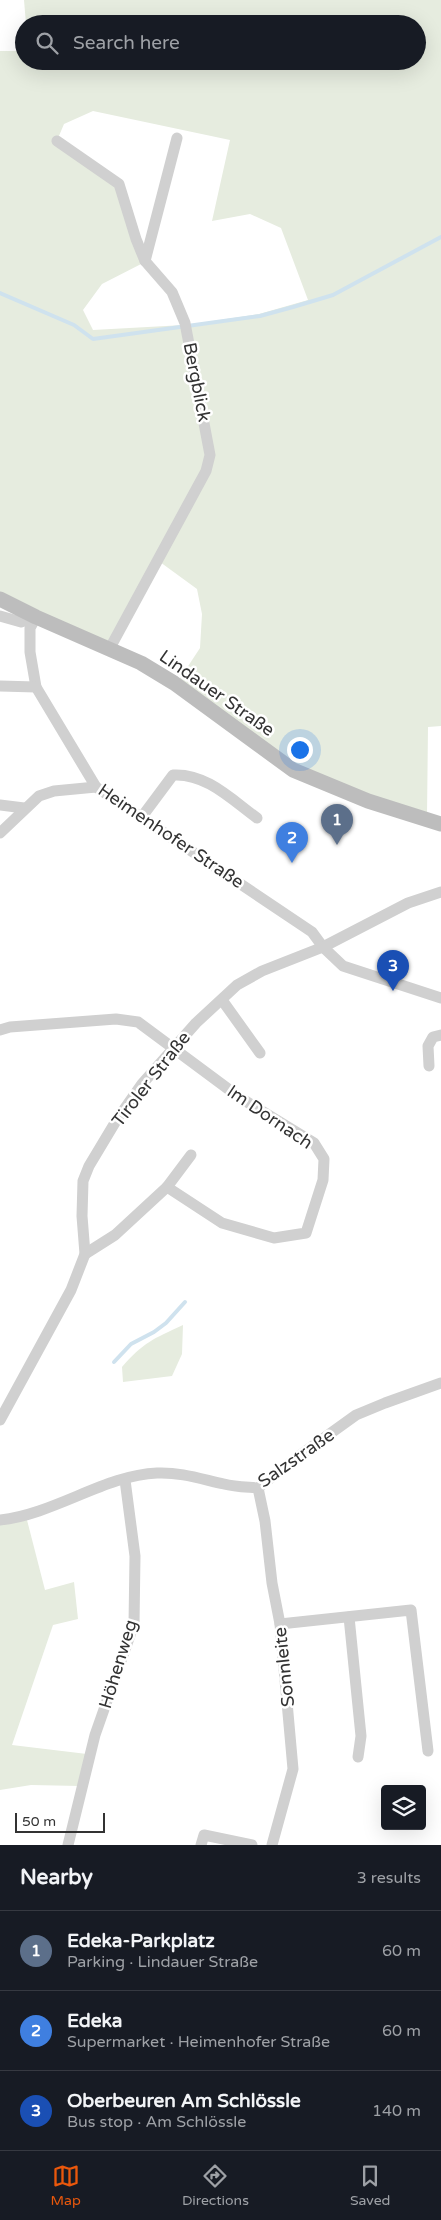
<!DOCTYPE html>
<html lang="en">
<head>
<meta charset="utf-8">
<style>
  :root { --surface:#171b24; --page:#20242c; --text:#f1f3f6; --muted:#9ea1a6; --line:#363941; --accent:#ea580c }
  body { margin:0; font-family:"Varela Round",sans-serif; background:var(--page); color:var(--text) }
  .controls { position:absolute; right:15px; bottom:15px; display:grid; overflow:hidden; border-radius:5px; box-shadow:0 5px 20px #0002 }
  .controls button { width:45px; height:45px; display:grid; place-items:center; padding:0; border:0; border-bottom:1px solid var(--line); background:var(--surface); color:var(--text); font:25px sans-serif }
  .scale { position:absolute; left:15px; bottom:12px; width:90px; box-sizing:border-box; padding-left:5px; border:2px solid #333; border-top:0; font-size:14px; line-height:18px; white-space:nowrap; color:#333; -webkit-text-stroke:4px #fff; paint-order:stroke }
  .you { position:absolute; left:299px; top:749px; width:18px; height:18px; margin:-12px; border:4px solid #fff; border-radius:50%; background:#1a73e8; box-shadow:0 0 0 8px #1a73e833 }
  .badge { display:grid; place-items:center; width:32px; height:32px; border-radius:50%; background:var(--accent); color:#fff; font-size:16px; font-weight:700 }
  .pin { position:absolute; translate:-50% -41px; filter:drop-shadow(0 1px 2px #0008) }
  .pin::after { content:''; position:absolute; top:26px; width:18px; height:15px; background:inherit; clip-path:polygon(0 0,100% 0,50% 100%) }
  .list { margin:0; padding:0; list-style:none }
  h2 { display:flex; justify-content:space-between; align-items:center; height:65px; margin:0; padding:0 20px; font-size:21px }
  h2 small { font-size:16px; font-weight:400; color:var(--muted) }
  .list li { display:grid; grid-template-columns:32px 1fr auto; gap:15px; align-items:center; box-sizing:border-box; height:80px; padding:0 20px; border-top:1px solid var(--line) }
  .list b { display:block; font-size:19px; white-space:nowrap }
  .list p { margin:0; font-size:16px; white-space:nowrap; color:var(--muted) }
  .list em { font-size:16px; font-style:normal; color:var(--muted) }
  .icon { flex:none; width:28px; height:28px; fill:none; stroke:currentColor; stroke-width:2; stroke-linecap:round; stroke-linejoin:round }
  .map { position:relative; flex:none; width:441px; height:1845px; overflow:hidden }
  .search { position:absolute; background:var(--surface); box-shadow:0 5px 20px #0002; left:15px; right:15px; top:15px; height:55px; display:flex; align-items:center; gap:12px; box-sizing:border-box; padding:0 18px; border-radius:28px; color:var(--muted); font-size:19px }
  .sheet { height:305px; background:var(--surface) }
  nav { display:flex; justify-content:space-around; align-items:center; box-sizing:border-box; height:70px; border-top:1px solid var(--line); background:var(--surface); font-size:14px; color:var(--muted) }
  nav a { display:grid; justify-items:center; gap:2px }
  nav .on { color:var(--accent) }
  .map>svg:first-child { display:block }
</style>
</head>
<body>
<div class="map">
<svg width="441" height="1845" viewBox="0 0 441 1845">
  <rect width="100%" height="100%" fill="#fff"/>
  <!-- green -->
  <g fill="#e6ecdf">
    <polygon points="24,0 441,0 441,726 428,727 427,816 317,777 295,765 179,680 200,648 202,614 197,589 160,562 208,472 212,455 187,325 259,314 308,300 281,228 250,214 212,221 230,140 93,111 64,124 56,143 118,186 135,239 145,262 102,284 83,310 93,330 184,325 207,455 204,470 110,643 39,613 0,594 0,51 24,51 24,61 417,61 417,24 26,24"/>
    <path d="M 183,1325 L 182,1354 L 172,1376 L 123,1382 L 122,1367 C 144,1342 153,1339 183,1325 Z"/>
    <polygon points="27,1520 45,1590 74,1582 78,1619 53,1625 12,1745 87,1754 80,1786 31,1785 0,1790 0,1522"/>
  </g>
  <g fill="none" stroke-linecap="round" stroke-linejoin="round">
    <!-- stream -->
    <g stroke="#cfe2ee" stroke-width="4">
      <polyline points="0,293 74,325 93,339 260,316 293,307 333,295 441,237"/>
      <polyline points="114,1362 131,1344 154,1332 166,1323 185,1302"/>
    </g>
    <!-- minor -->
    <g stroke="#d0d0d0" stroke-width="11">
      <polyline points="57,141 119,184 136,239 145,261 172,292 185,323 210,455 206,471 110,648"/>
      <polyline points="145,261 177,138"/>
      <polyline points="0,616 21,622 36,617"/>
      <polyline points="36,617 30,628 30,652 36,687 96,787 312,932 323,947 343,966 441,998"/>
      <polyline points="0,686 36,687"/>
      <polyline points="0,805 24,808"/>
      <path d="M 141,818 L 173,775 C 206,773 231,799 257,818"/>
      <polyline points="0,833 39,796 54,791 96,787"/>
      <polyline points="222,1000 260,1053"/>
      <polyline points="0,1030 10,1027 116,1019 138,1022 239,1097 314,1143 324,1159 323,1180 306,1233 274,1238 222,1223 167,1187 115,1235 85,1254"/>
      <polyline points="429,1066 428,1046 433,1037 441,1035"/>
      <polyline points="167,1187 191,1155"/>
      <polyline points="0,1420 71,1290 85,1254 82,1216 83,1181 89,1166 116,1121 142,1084 196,1023 237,985 262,971 323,947 408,903 441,892"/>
      <polyline points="258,1488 265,1521 272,1583 280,1624 293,1769 272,1845"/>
      <path d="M 0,1520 C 55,1514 105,1475 157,1473 C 181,1472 201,1479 224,1484 C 235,1487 247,1487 258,1488 L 299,1456 L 356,1415 L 385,1403 L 441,1383"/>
      <polyline points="349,1617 361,1736 358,1757"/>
      <polyline points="280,1624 411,1610 428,1751"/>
      <polyline points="68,1845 95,1735 134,1624 135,1556 125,1480"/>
      <polyline points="201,1845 204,1835 252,1845"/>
    </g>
    <!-- secondary -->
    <polyline stroke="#bdbdbd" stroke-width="15" points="0,599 36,617 141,663 174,683 293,770 368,801 441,824"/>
  </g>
  <g text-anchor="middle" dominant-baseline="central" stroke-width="5" stroke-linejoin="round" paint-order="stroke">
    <!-- street labels -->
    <g font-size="18" fill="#333" stroke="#fff">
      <text transform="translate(197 382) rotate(79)">Bergblick</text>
      <text transform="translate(217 693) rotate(35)">Lindauer Straße</text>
      <text transform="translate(171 836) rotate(34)">Heimenhofer Straße</text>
      <text transform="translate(151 1079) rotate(-52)">Tiroler Straße</text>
      <text transform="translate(270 1117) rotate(34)">Im Dornach</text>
      <text transform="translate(296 1458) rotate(-35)">Salzstraße</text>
      <text transform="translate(118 1664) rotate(-73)">Höhenweg</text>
      <text transform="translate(284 1667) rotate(-96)">Sonnleite</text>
    </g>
  </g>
</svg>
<div class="controls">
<button><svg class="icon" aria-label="layers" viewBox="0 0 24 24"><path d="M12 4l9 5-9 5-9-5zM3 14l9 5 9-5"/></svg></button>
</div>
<div class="scale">50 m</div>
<div class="you"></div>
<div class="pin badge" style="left:337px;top:845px;background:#5c6f8a">1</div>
<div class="pin badge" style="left:292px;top:863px;background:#3f7fe0">2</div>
<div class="pin badge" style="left:393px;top:991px;background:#1a4fb4">3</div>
<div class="search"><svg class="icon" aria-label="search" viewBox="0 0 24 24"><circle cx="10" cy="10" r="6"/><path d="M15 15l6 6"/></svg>Search here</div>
</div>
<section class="sheet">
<h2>Nearby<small>3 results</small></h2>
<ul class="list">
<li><span class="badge" style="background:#5c6f8a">1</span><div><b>Edeka-Parkplatz</b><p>Parking · Lindauer Straße</p></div><em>60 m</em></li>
<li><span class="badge" style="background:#3f7fe0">2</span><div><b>Edeka</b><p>Supermarket · Heimenhofer Straße</p></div><em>60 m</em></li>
<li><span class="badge" style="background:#1a4fb4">3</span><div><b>Oberbeuren Am Schlössle</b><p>Bus stop · Am Schlössle</p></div><em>140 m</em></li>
</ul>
</section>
<nav>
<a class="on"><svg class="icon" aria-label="map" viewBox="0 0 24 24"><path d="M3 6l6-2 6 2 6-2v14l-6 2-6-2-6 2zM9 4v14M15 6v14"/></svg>Map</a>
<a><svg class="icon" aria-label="directions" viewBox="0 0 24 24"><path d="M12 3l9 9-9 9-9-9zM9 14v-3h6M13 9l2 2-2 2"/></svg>Directions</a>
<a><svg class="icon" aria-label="saved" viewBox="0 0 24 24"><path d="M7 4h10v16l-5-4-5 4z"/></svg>Saved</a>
</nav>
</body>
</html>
